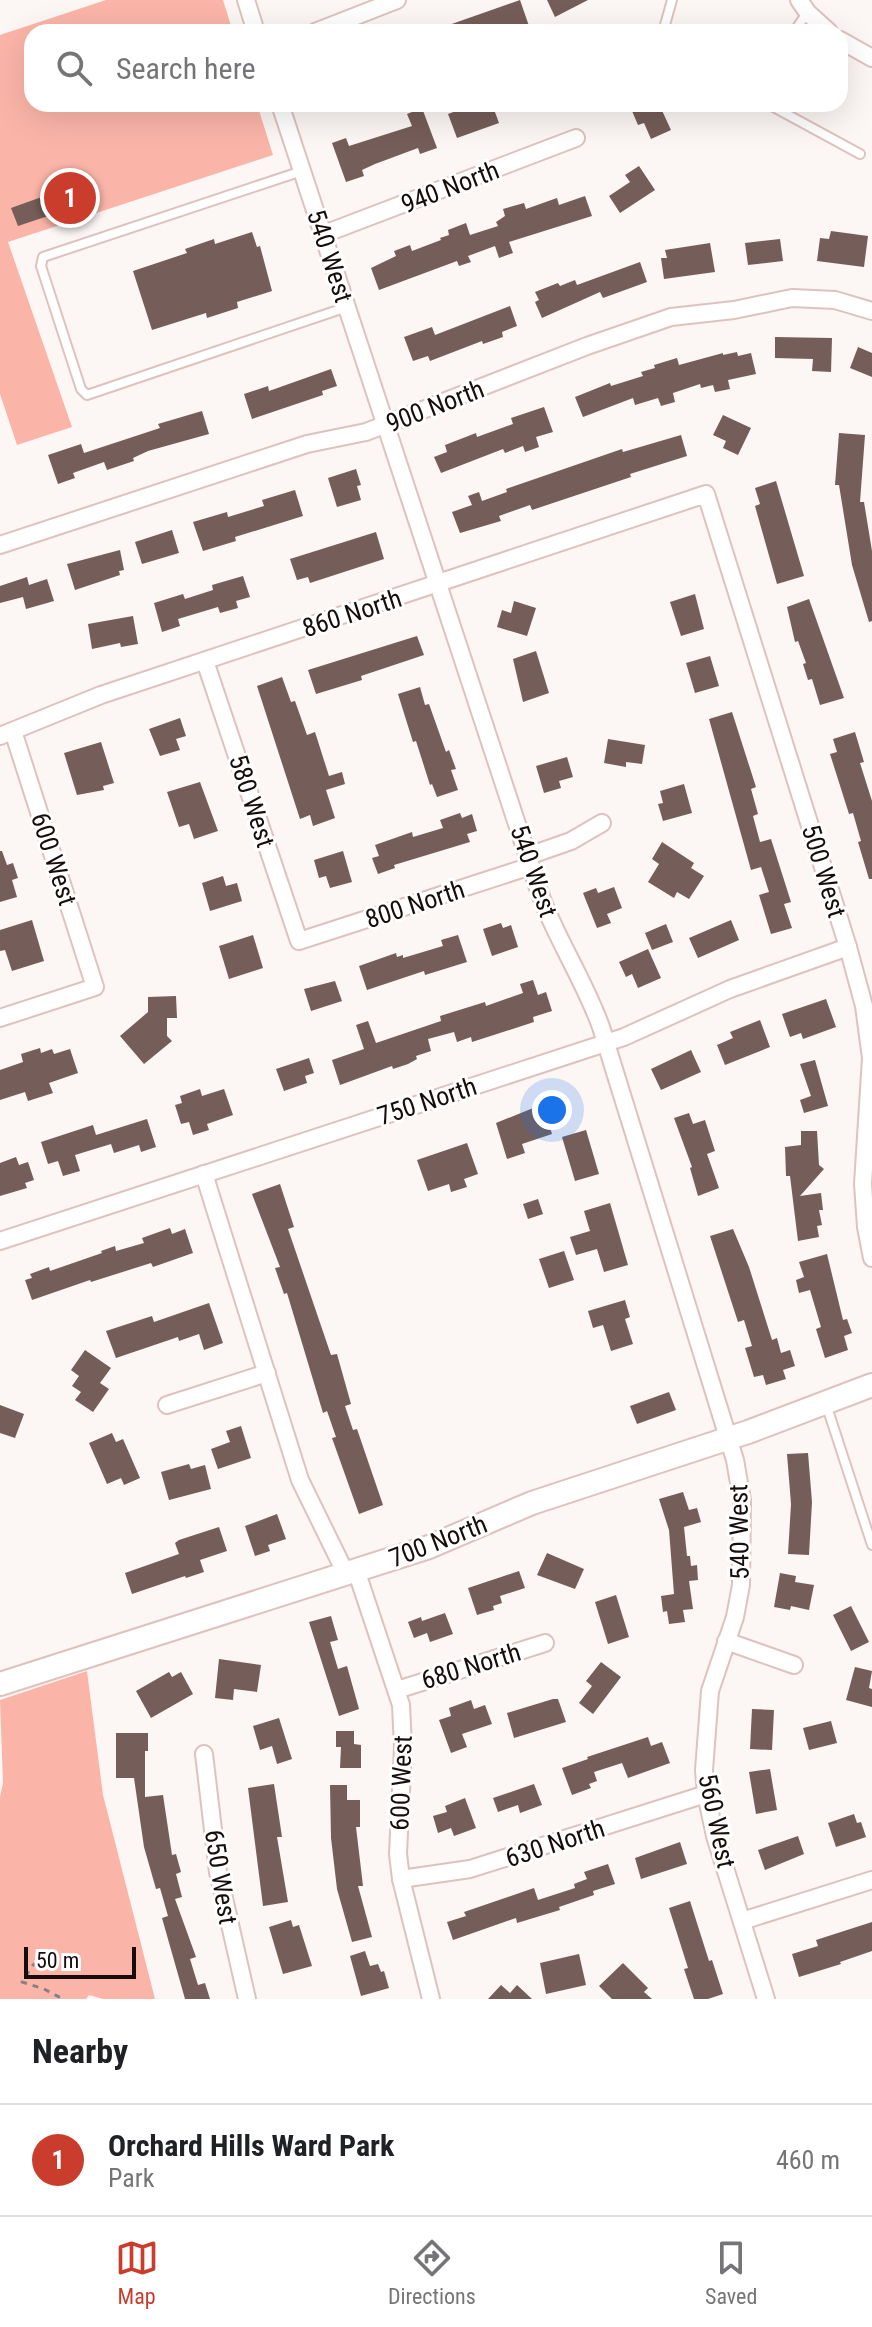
<!DOCTYPE html>
<html lang="en">
<head>
<meta charset="utf-8">
<style>
  :root { --surface:#fff; --page:#f6f6f6; --text:#202124; --muted:#757577; --line:#e0e0e0; --accent:#ca3d2c }
  body { margin:0; font-family:"Roboto Condensed",sans-serif; background:var(--page); color:var(--text) }
  .scale { position:absolute; left:24px; bottom:20px; width:112px; box-sizing:border-box; padding-left:8px; border:4px solid #170e0c; border-top:0; font-size:22px; line-height:28px; white-space:nowrap; color:#170e0c; -webkit-text-stroke:6px #fff; paint-order:stroke }
  .you { position:absolute; left:552px; top:1110px; width:28px; height:28px; margin:-20px; border:6px solid #fff; border-radius:50%; background:#1a73e8; box-shadow:0 0 0 12px #1a73e833 }
  .badge { display:grid; place-items:center; width:52px; height:52px; border-radius:50%; background:var(--accent); color:#fff; font-size:26px; font-weight:700 }
  .pin { position:absolute; translate:-50% -50%; border:4px solid #fff; box-shadow:0 2px 8px #0006 }
  .list { margin:0; padding:0; list-style:none }
  h2 { display:flex; justify-content:space-between; align-items:center; height:104px; margin:0; padding:0 32px; font-size:34px }
  h2 small { font-size:26px; font-weight:400; color:var(--muted) }
  .list li { display:grid; grid-template-columns:52px 1fr auto; gap:24px; align-items:center; box-sizing:border-box; height:112px; padding:0 32px; border-top:2px solid var(--line) }
  .list b { display:block; font-size:30px; white-space:nowrap }
  .list p { margin:0; font-size:26px; white-space:nowrap; color:var(--muted) }
  .list em { font-size:26px; font-style:normal; color:var(--muted) }
  .icon { flex:none; width:44px; height:44px; fill:none; stroke:currentColor; stroke-width:2; stroke-linecap:round; stroke-linejoin:round }
  .map { position:relative; flex:none; width:872px; height:1999px; overflow:hidden }
  .search { position:absolute; background:var(--surface); box-shadow:0 8px 32px #0002; left:24px; right:24px; top:24px; height:88px; display:flex; align-items:center; gap:20px; box-sizing:border-box; padding:0 28px; border-radius:24px; color:var(--muted); font-size:30px }
  .sheet { height:216px; background:var(--surface) }
  nav { display:flex; justify-content:space-around; align-items:center; box-sizing:border-box; height:112px; border-top:2px solid var(--line); background:var(--surface); font-size:22px; color:var(--muted) }
  nav a { display:grid; justify-items:center; gap:4px }
  nav .on { color:var(--accent) }
  .map>svg:first-child { display:block }
</style>
</head>
<body>
<div class="map">
<svg width="872" height="1999" viewBox="0 0 872 1999">
  <rect width="100%" height="100%" fill="#fcf6f5"/>
  <!-- green -->
  <g fill="#fbb5a8">
    <polygon points="106,0 223,0 233,32 32,32 32,104 257,104 273,155 8,242 72,427 17,445 0,394 0,35"/>
    <polygon points="87,1671 103,1795 155,1999 103,1999 89,1995 86,1999 0,1999 0,1797 3,1783 0,1700"/>
  </g>
  <!-- building -->
  <g fill="#755d59">
    <polygon points="520,0 529,26 512,32 429,32"/>
    <polygon points="547,0 588,0 555,17"/>
    <polygon points="475,104 492,104 499,123 457,138 448,114"/>
    <polygon points="629,104 659,104 671,130 651,139 644,123 638,125"/>
    <polygon points="422,108 437,148 420,154 418,148 375,164 362,170 364,176 346,182 332,143 346,138 349,146 412,126 407,114"/>
    <polygon points="639,166 655,190 620,213 609,196 630,182 625,175"/>
    <polygon points="50,194 57,213 18,226 11,208"/>
    <polygon points="585,196 592,216 509,242 513,253 499,258 495,246 468,256 471,262 459,266 457,261 379,290 371,268 396,256 394,251 410,245 412,251 441,240 440,238 449,235 448,230 466,223 470,235 498,226 496,222 505,216 503,209 524,203 526,209 557,198 559,205"/>
    <polygon points="831,231 868,236 864,267 817,261 820,238 829,239"/>
    <polygon points="252,232 257,247 260,246 272,291 237,302 238,308 207,318 206,313 152,330 133,271 187,253 185,249 214,239 215,244"/>
    <polygon points="780,239 783,261 748,265 745,243"/>
    <polygon points="710,243 715,272 664,279 661,258 667,258 665,250"/>
    <polygon points="640,262 647,282 603,298 600,292 542,318 535,302 539,300 535,292 558,283 560,286 575,280 577,285"/>
    <polygon points="510,306 517,326 502,332 503,337 483,344 482,341 430,361 428,356 413,361 404,337 432,327 435,335"/>
    <polygon points="775,337 832,338 831,372 812,371 813,359 775,358"/>
    <polygon points="858,347 872,353 872,377 850,368"/>
    <polygon points="737,352 738,356 751,353 756,374 728,380 730,389 715,392 713,385 701,388 700,384 673,393 675,402 661,406 658,398 635,405 633,398 583,417 575,397 610,383 611,386 643,376 641,372 655,368 654,365 677,358 679,365 723,353 723,355"/>
    <polygon points="331,369 337,386 322,391 323,395 252,419 244,394 268,386 269,391"/>
    <polygon points="544,407 553,432 536,437 539,447 525,452 523,446 505,453 503,449 441,473 434,457 447,452 445,445 476,433 477,437 513,424 511,418"/>
    <polygon points="202,411 209,434 148,451 133,458 134,461 107,470 104,462 73,473 75,478 58,484 48,455 81,444 84,453 160,428 158,424"/>
    <polygon points="723,415 751,428 738,455 723,448 726,441 713,435"/>
    <polygon points="839,433 865,435 860,502 864,502 872,551 872,621 869,622 852,565 839,485 835,485"/>
    <polygon points="681,435 687,456 630,474 631,477 532,510 530,505 499,516 501,521 460,533 452,512 472,505 468,496 479,492 482,501 507,492 506,489 622,449 623,452"/>
    <polygon points="356,469 361,485 357,486 361,500 337,507 328,478"/>
    <polygon points="776,481 804,576 777,584 755,506 760,504 755,488"/>
    <polygon points="295,490 303,516 235,537 236,541 203,551 193,522 227,512 228,517 264,506 262,500"/>
    <polygon points="172,530 179,553 142,564 135,542"/>
    <polygon points="376,532 384,559 310,583 308,577 297,580 290,559"/>
    <polygon points="120,550 124,570 119,571 120,575 75,590 67,564"/>
    <polygon points="243,576 250,597 236,601 238,608 220,613 218,607 178,619 180,626 162,632 154,603 183,594 185,599 213,590 212,585"/>
    <polygon points="27,577 29,585 47,579 54,601 26,609 23,597 0,603 0,586"/>
    <polygon points="695,594 704,629 681,636 670,602"/>
    <polygon points="809,599 844,698 820,705 812,679 808,680 803,664 806,663 798,641 795,642 787,607"/>
    <polygon points="514,601 536,608 527,636 497,627 502,610 511,613"/>
    <polygon points="133,616 138,644 121,647 120,643 92,649 88,624"/>
    <polygon points="417,636 424,655 361,676 362,680 316,694 308,670"/>
    <polygon points="536,651 549,693 523,702 513,659"/>
    <polygon points="710,656 719,686 695,693 686,663"/>
    <polygon points="282,677 291,702 295,701 307,735 315,732 329,776 342,772 345,784 326,790 335,818 313,826 310,815 300,819 257,686"/>
    <polygon points="420,687 425,705 429,704 446,752 449,750 456,769 451,770 458,790 437,797 432,784 430,785 416,741 413,742 398,694"/>
    <polygon points="732,712 756,787 751,789 758,814 753,816 760,842 771,839 791,902 784,904 792,928 771,934 759,895 769,892 761,867 751,870 709,719"/>
    <polygon points="180,718 186,736 176,739 180,750 160,756 149,729"/>
    <polygon points="855,732 864,762 860,763 872,801 872,879 869,879 858,842 861,841 853,813 849,814 830,754 837,752 833,739"/>
    <polygon points="608,739 645,745 642,764 626,762 626,767 604,763"/>
    <polygon points="101,742 114,783 103,786 104,790 77,795 64,753"/>
    <polygon points="567,757 573,777 559,781 561,788 544,793 536,766"/>
    <polygon points="200,782 218,831 194,839 189,824 179,827 167,792"/>
    <polygon points="684,784 692,813 663,821 658,804 663,803 660,791"/>
    <polygon points="460,813 462,818 472,814 477,831 467,834 470,842 394,865 395,868 378,874 372,858 379,856 375,845 412,832 413,837 443,828 440,820"/>
    <polygon points="662,842 694,863 691,868 704,876 689,899 677,892 674,898 648,882 659,864 652,859"/>
    <polygon points="0,851 2,851 7,865 13,863 18,878 12,880 17,897 0,902"/>
    <polygon points="343,851 352,882 330,888 326,876 319,878 314,860"/>
    <polygon points="223,876 226,886 237,883 242,901 210,911 202,883"/>
    <polygon points="614,887 622,908 607,914 611,923 597,928 583,893 596,888 598,893"/>
    <polygon points="32,920 44,961 12,971 5,950 0,951 0,930"/>
    <polygon points="731,920 739,940 698,958 689,938"/>
    <polygon points="501,923 503,928 511,925 518,947 492,956 483,929"/>
    <polygon points="666,924 673,942 652,950 645,933"/>
    <polygon points="253,935 263,968 229,979 219,946"/>
    <polygon points="458,935 467,962 425,975 424,971 367,990 359,966 396,953 397,957 403,955 403,958 443,946 441,940"/>
    <polygon points="648,949 661,978 638,988 632,974 626,977 619,962"/>
    <polygon points="533,980 538,995 546,992 552,1011 533,1017 534,1022 472,1042 471,1037 457,1042 454,1032 428,1039 431,1051 416,1056 417,1059 408,1064 393,1069 392,1066 340,1085 332,1060 364,1049 356,1025 368,1021 376,1043 441,1021 440,1016 485,1002 486,1006 523,993 520,984"/>
    <polygon points="335,981 342,1001 311,1011 304,989"/>
    <polygon points="176,996 177,1018 167,1018 167,1036 172,1041 144,1064 120,1036 148,1012 148,997"/>
    <polygon points="826,999 836,1027 803,1039 801,1033 790,1037 782,1014"/>
    <polygon points="760,1020 770,1047 725,1065 717,1045 733,1038 730,1032"/>
    <polygon points="40,1048 41,1053 52,1049 54,1054 70,1049 78,1073 49,1083 53,1093 28,1101 25,1092 0,1100 0,1070 23,1062 21,1054"/>
    <polygon points="691,1050 701,1072 661,1090 651,1069"/>
    <polygon points="309,1058 314,1073 305,1076 307,1083 284,1091 276,1069"/>
    <polygon points="815,1060 828,1106 804,1113 800,1100 811,1096 800,1064"/>
    <polygon points="200,1089 202,1096 224,1089 233,1115 207,1124 209,1130 193,1135 189,1122 181,1124 175,1105 182,1103 180,1096"/>
    <polygon points="543,1104 552,1134 522,1144 525,1153 507,1159 496,1123"/>
    <polygon points="689,1113 693,1124 705,1120 715,1151 707,1154 719,1188 698,1196 690,1168 692,1167 674,1118"/>
    <polygon points="147,1119 156,1147 141,1152 139,1145 114,1153 111,1144 75,1155 80,1171 63,1176 58,1161 48,1164 41,1142 93,1125 96,1135"/>
    <polygon points="586,1130 599,1174 575,1181 562,1137"/>
    <polygon points="801,1131 817,1131 819,1165 824,1169 800,1196 821,1193 823,1210 819,1210 822,1225 817,1226 819,1237 798,1241 790,1176 786,1176 785,1147 801,1145"/>
    <polygon points="467,1143 478,1174 464,1179 467,1187 451,1192 449,1184 428,1191 417,1160"/>
    <polygon points="16,1157 19,1165 28,1162 34,1180 25,1183 27,1188 0,1196 0,1163"/>
    <polygon points="280,1184 294,1227 288,1229 331,1355 337,1354 351,1404 345,1406 353,1430 357,1429 383,1505 359,1514 332,1438 336,1437 327,1411 323,1413 287,1293 284,1294 275,1268 280,1267 252,1194"/>
    <polygon points="538,1199 543,1214 528,1219 523,1204"/>
    <polygon points="610,1203 628,1265 604,1272 597,1249 576,1255 570,1237 590,1231 584,1211"/>
    <polygon points="170,1228 172,1234 185,1229 193,1253 153,1267 151,1263 91,1282 90,1280 32,1300 25,1280 32,1278 30,1274 49,1267 50,1271 102,1253 101,1251 115,1246 116,1251 144,1243 142,1238"/>
    <polygon points="733,1229 749,1267 772,1340 777,1338 781,1353 790,1350 795,1366 783,1370 786,1379 766,1385 763,1375 754,1377 745,1348 752,1346 744,1320 738,1322 710,1236"/>
    <polygon points="564,1251 574,1280 549,1288 539,1259"/>
    <polygon points="827,1254 843,1320 847,1319 852,1333 844,1336 848,1350 825,1358 816,1329 821,1327 810,1290 799,1293 796,1280 804,1277 799,1262"/>
    <polygon points="625,1300 630,1317 625,1319 633,1344 611,1351 603,1325 593,1328 588,1311"/>
    <polygon points="209,1303 223,1343 204,1350 199,1334 179,1341 178,1337 116,1358 106,1331 152,1316 154,1322"/>
    <polygon points="85,1350 111,1368 100,1383 109,1389 93,1412 75,1400 81,1392 72,1386 79,1376 71,1370"/>
    <polygon points="669,1392 676,1410 637,1424 630,1406"/>
    <polygon points="0,1405 24,1414 15,1438 0,1433"/>
    <polygon points="241,1426 251,1458 218,1469 211,1449 230,1442 226,1431"/>
    <polygon points="112,1433 116,1442 123,1439 140,1478 124,1485 121,1478 107,1484 89,1443"/>
    <polygon points="808,1453 812,1502 809,1555 788,1554 791,1504 787,1454"/>
    <polygon points="189,1464 191,1469 205,1465 211,1489 169,1500 161,1472"/>
    <polygon points="683,1492 689,1510 697,1508 701,1522 684,1527 687,1556 690,1556 691,1566 697,1565 698,1580 689,1581 693,1609 683,1610 685,1622 669,1624 667,1611 663,1612 661,1596 674,1594 669,1530 659,1499"/>
    <polygon points="277,1514 286,1539 268,1545 270,1551 255,1556 245,1526"/>
    <polygon points="219,1527 227,1551 200,1560 204,1572 186,1578 185,1576 132,1594 125,1573 179,1554 175,1543 179,1540"/>
    <polygon points="547,1553 584,1569 575,1589 537,1575"/>
    <polygon points="519,1571 525,1588 500,1596 502,1603 493,1606 494,1610 477,1615 468,1588"/>
    <polygon points="780,1573 796,1576 795,1582 814,1585 809,1610 791,1606 790,1610 774,1607"/>
    <polygon points="616,1595 629,1637 608,1644 595,1602"/>
    <polygon points="851,1606 869,1642 851,1651 833,1615"/>
    <polygon points="445,1613 453,1634 430,1642 427,1633 414,1638 408,1622 421,1617 422,1621"/>
    <polygon points="331,1616 338,1640 330,1642 338,1669 347,1666 359,1709 339,1716 309,1622"/>
    <polygon points="219,1659 261,1665 257,1692 234,1689 233,1700 215,1698"/>
    <polygon points="601,1662 621,1677 593,1714 579,1703 592,1686 586,1681"/>
    <polygon points="855,1667 872,1671 869,1688 872,1689 872,1707 846,1700"/>
    <polygon points="169,1672 172,1677 181,1672 193,1694 151,1718 136,1691"/>
    <polygon points="553,1699 558,1699 566,1722 514,1738 507,1713"/>
    <polygon points="471,1700 474,1709 485,1705 492,1724 462,1734 467,1747 451,1753 439,1720 451,1716 449,1708"/>
    <polygon points="752,1709 774,1710 772,1750 750,1749"/>
    <polygon points="279,1718 292,1759 277,1764 272,1746 260,1750 253,1726"/>
    <polygon points="831,1721 837,1743 809,1750 803,1728"/>
    <polygon points="336,1731 354,1731 354,1744 361,1745 361,1768 340,1768 341,1747 336,1747"/>
    <polygon points="116,1733 148,1733 148,1751 145,1751 145,1797 163,1795 172,1855 176,1854 181,1872 176,1874 182,1897 175,1899 196,1957 190,1959 198,1985 205,1983 210,1999 185,1999 162,1918 168,1916 160,1888 156,1889 144,1847 134,1778 116,1778"/>
    <polygon points="648,1737 651,1746 662,1742 670,1763 628,1778 622,1763 594,1772 597,1781 589,1784 591,1788 572,1795 562,1768 588,1759 587,1757"/>
    <polygon points="770,1769 777,1810 756,1814 749,1772"/>
    <polygon points="274,1784 282,1837 277,1837 288,1902 263,1906 248,1788"/>
    <polygon points="534,1784 542,1805 520,1813 518,1805 498,1812 493,1798"/>
    <polygon points="330,1785 347,1785 347,1800 360,1800 360,1827 356,1827 363,1886 358,1886 372,1937 352,1942 337,1889 331,1838"/>
    <polygon points="465,1798 476,1828 454,1836 451,1828 438,1833 433,1816 447,1812 445,1806"/>
    <polygon points="854,1814 857,1823 861,1822 866,1837 836,1847 828,1823"/>
    <polygon points="798,1836 804,1854 765,1870 758,1850"/>
    <polygon points="680,1842 687,1864 641,1879 635,1858"/>
    <polygon points="608,1864 615,1884 593,1891 594,1895 559,1907 560,1910 517,1923 516,1918 453,1940 447,1922 466,1916 464,1912 534,1888 538,1900 575,1888 574,1884 587,1879 584,1872"/>
    <polygon points="690,1901 709,1961 712,1960 723,1994 708,1999 694,1999 684,1969 688,1968 669,1908"/>
    <polygon points="291,1920 293,1927 299,1925 312,1966 283,1974 269,1927"/>
    <polygon points="872,1922 872,1951 840,1962 841,1964 799,1977 792,1954 818,1946 816,1940"/>
    <polygon points="365,1951 370,1966 378,1964 381,1972 384,1971 389,1988 361,1996 350,1956"/>
    <polygon points="579,1954 586,1985 546,1994 540,1963"/>
    <polygon points="623,1963 648,1988 644,1992 652,1999 612,1999 599,1986"/>
    <polygon points="501,1985 510,1993 517,1985 532,1999 488,1999"/>
  </g>
  <g fill="none" stroke-linecap="round" stroke-linejoin="round">
    <defs>
      <g id="service">
        <polyline points="663,32 672,0"/>
        <polyline points="794,32 807,13"/>
        <polyline points="768,104 860,154"/>
        <polyline points="302,171 43,257 41,266 81,389 87,395 347,307"/>
        <polyline points="826,1404 872,1545"/>
      </g>
      <g id="minor">
        <polyline points="246,0 256,32"/>
        <polyline points="799,0 808,13 829,32"/>
        <polyline points="315,32 397,0"/>
        <polyline points="840,40 872,58"/>
        <path d="M 280,104 L 540,894 C 557,940 584,980 601,1027 L 735,1460 L 742,1500 L 741,1585 L 735,1617 L 710,1691 L 704,1770 L 706,1794 L 715,1836 L 766,1999"/>
        <polyline points="324,234 576,138"/>
        <polyline points="0,545 307,444 366,432 587,346 671,317 734,310 792,298 835,300 872,311"/>
        <polyline points="205,661 299,941 531,866"/>
        <polyline points="0,736 101,695 706,494 848,947 864,1006 871,1058 863,1184 866,1227 872,1258"/>
        <polyline points="528,856 571,841 602,823"/>
        <polyline points="0,1018 95,987 13,731"/>
        <polyline points="204,1174 300,1480 346,1574"/>
        <polyline points="0,1241 624,1037 730,989 848,947"/>
        <polyline points="167,1405 267,1373"/>
        <polyline points="356,1570 401,1705 403,1747 398,1854 401,1879 431,1999"/>
        <polyline points="726,1641 794,1665"/>
        <polyline points="397,1690 545,1643"/>
        <polyline points="204,1754 218,1872 247,1999"/>
        <polyline points="401,1879 470,1869 706,1794"/>
        <polyline points="742,1921 872,1880"/>
      </g>
      <polyline id="tertiary" points="0,1684 429,1547 532,1503 748,1432 872,1385"/>
    </defs>
    <!-- service casing -->
    <use href="#service" stroke="#dec2bd" stroke-width="12"/>
    <!-- minor casing -->
    <use href="#minor" stroke="#dec2bd" stroke-width="20"/>
    <!-- tertiary casing -->
    <use href="#tertiary" stroke="#dec2bd" stroke-width="26"/>
    <!-- path -->
    <polyline stroke="#898180" stroke-width="3" stroke-dasharray="6 6" stroke-linecap="butt" points="47,1956 33,1965 22,1982 44,1989 63,1999"/>
    <!-- service -->
    <use href="#service" stroke="#fff" stroke-width="8"/>
    <!-- minor -->
    <use href="#minor" stroke="#fff" stroke-width="16"/>
    <!-- tertiary -->
    <use href="#tertiary" stroke="#fff" stroke-width="22"/>
  </g>
  <g text-anchor="middle" dominant-baseline="central" stroke-width="6" stroke-linejoin="round" paint-order="stroke">
    <!-- street labels -->
    <g font-size="26" fill="#170e0c" stroke="#fff">
      <text transform="translate(450 187) rotate(-21)">940 North</text>
      <text transform="translate(330 256) rotate(72)">540 West</text>
      <text transform="translate(435 406) rotate(-21)">900 North</text>
      <text transform="translate(352 613) rotate(-18)">860 North</text>
      <text transform="translate(252 801) rotate(72)">580 West</text>
      <text transform="translate(54 859) rotate(72)">600 West</text>
      <text transform="translate(534 871) rotate(71)">540 West</text>
      <text transform="translate(824 871) rotate(73)">500 West</text>
      <text transform="translate(415 904) rotate(-18)">800 North</text>
      <text transform="translate(427 1101) rotate(-18)">750 North</text>
      <text transform="translate(739 1532) rotate(-91)">540 West</text>
      <text transform="translate(438 1541) rotate(-21)">700 North</text>
      <text transform="translate(471 1666) rotate(-17)">680 North</text>
      <text transform="translate(401 1783) rotate(-88)">600 West</text>
      <text transform="translate(717 1821) rotate(78)">560 West</text>
      <text transform="translate(555 1843) rotate(-18)">630 North</text>
      <text transform="translate(221 1877) rotate(81)">650 West</text>
    </g>
  </g>
</svg>
<div class="scale">50 m</div>
<div class="you"></div>
<div class="pin badge" style="left:70px;top:198px">1</div>
<div class="search"><svg class="icon" aria-label="search" viewBox="0 0 24 24"><circle cx="10" cy="10" r="6"/><path d="M15 15l6 6"/></svg>Search here</div>
</div>
<section class="sheet">
<h2>Nearby<small></small></h2>
<ul class="list">
<li><span class="badge">1</span><div><b>Orchard Hills Ward Park</b><p>Park</p></div><em>460 m</em></li>
</ul>
</section>
<nav>
<a class="on"><svg class="icon" aria-label="map" viewBox="0 0 24 24"><path d="M3 6l6-2 6 2 6-2v14l-6 2-6-2-6 2zM9 4v14M15 6v14"/></svg>Map</a>
<a><svg class="icon" aria-label="directions" viewBox="0 0 24 24"><path d="M12 3l9 9-9 9-9-9zM9 14v-3h6M13 9l2 2-2 2"/></svg>Directions</a>
<a><svg class="icon" aria-label="saved" viewBox="0 0 24 24"><path d="M7 4h10v16l-5-4-5 4z"/></svg>Saved</a>
</nav>
</body>
</html>
